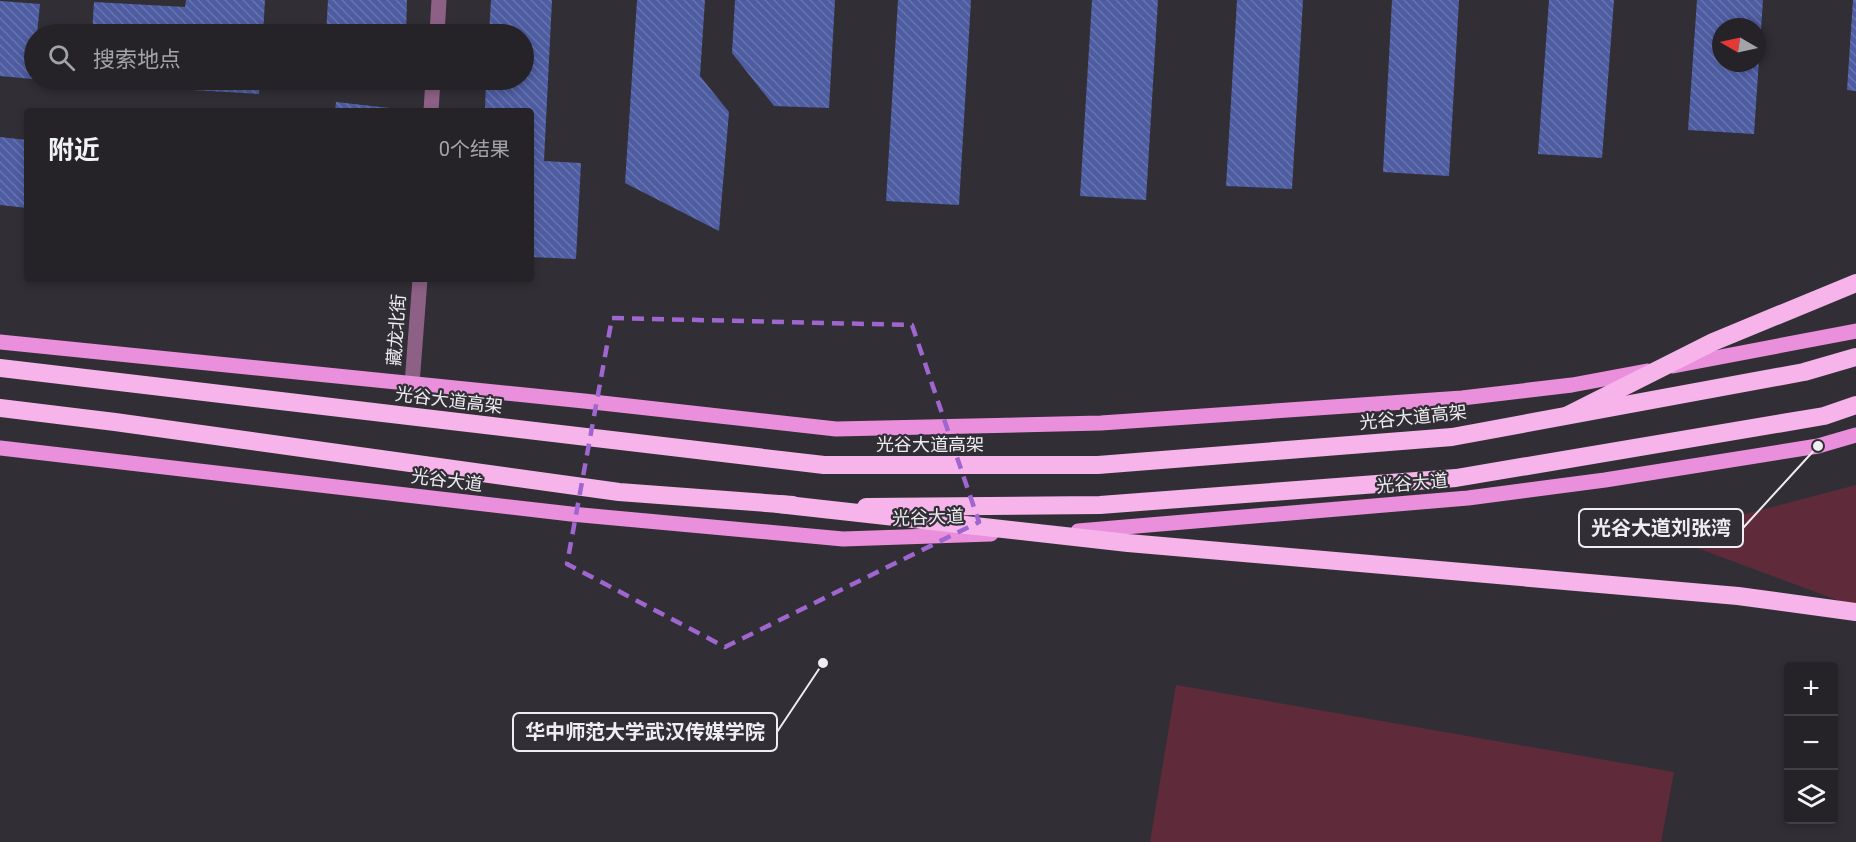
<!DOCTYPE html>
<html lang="zh">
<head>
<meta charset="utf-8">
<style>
  :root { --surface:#252328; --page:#2d2b30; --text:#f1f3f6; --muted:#a3a4a8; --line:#424045 }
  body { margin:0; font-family:Roboto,"Noto Sans SC",sans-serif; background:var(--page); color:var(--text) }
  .controls { position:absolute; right:18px; bottom:18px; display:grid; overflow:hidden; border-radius:6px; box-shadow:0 3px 9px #0003 }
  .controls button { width:54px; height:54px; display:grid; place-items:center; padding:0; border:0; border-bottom:2px solid var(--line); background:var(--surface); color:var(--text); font:30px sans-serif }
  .compass { position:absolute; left:1712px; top:18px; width:54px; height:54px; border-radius:50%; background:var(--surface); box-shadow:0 3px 9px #0003; rotate:279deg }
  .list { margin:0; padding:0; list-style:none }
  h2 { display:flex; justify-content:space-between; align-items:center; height:78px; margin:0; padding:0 24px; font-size:26px }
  h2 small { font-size:20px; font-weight:400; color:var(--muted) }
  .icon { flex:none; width:33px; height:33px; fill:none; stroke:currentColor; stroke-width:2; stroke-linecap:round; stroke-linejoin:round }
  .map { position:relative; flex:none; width:1856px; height:842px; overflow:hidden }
  .search { position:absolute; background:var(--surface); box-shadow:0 3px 9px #0003; left:24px; top:24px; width:510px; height:66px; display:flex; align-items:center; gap:15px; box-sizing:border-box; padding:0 21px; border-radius:33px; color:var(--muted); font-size:22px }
  .panel { position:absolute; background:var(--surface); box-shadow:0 3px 9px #0003; left:24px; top:108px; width:510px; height:174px; border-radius:6px }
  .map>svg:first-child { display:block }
</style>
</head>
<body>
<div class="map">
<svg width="1856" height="842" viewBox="0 0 1856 842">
  <defs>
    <pattern id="building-back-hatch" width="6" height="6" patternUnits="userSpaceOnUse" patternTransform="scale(1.5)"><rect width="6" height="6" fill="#4e5ca1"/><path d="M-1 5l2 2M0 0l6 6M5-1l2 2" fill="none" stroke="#6874ae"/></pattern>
  </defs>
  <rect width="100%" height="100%" fill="#312f35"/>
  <!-- green -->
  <g fill="#5f2b3b">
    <polygon points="1856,485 1856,607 1646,529 1730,518"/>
    <polygon points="1176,685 1674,772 1661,842 1150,842"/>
  </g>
  <!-- building -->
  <g fill="url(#building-back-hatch)" fill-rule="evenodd">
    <polygon points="186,0 265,0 263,34 92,34 94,2 185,7"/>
    <polygon points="328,0 407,0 406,34 326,34"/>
    <polygon points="491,0 552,0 544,161 581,163 576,259 531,257 531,111 485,111 486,80 524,80 524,34 489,34"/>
    <polygon points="637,0 705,0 700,76 729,112 719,231 625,183"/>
    <polygon points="735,0 835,0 829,108 774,106 732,53"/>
    <polygon points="898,0 971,0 959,205 886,201"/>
    <polygon points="1092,0 1158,0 1146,200 1080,196"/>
    <polygon points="1237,0 1303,0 1292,189 1226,186"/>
    <polygon points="1392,0 1459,0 1449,176 1383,172"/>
    <polygon points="1549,0 1614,0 1602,158 1538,154"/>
    <path d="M 1697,0 L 1763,0 L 1754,134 L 1688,130 ZM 1721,27 L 1757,27 L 1757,63 L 1721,63 Z"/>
    <polygon points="1853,0 1856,0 1856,91 1847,90"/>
    <polygon points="0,1 40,4 37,34 34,34 33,79 0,76"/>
    <polygon points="90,80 260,80 259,94 90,84"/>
    <polygon points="336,102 398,109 398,111 335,111"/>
    <polygon points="0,137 27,140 27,208 0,205"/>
  </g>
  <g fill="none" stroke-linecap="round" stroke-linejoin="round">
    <!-- minor -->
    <g stroke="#8d6186" stroke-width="15">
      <polyline points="437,34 439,0"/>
      <polyline points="431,111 433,80"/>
      <polyline points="412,384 420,279"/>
    </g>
    <!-- major -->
    <g stroke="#ea8fdb" stroke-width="15">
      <polyline points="0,342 584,401 836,429 1101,423 1462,398 1572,385 1647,371"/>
      <polyline points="1673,366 1856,331"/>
      <polyline points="0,448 571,514 843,539 991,534"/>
      <polyline points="1078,531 1468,498 1605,480 1818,446 1856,435"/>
    </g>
    <!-- highway -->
    <g stroke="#f6b4ea" stroke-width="18">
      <polyline points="0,368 824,465 1098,465 1452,437 1804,372 1856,357"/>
      <polyline points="0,408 115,422 619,492 793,505"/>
      <polyline points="866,507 1100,505 1456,478 1824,416 1856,405"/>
    </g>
    <!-- highway-bridge -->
    <g stroke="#f6b4ea" stroke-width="18">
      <polyline points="1568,415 1713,342 1856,283"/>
      <polyline points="778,504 1128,543 1738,596 1856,612"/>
    </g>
  </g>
  <!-- marked area -->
  <path fill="none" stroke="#9e66ce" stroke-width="4.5" stroke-dasharray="12 8" stroke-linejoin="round" d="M 612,318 L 912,325 L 979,522 L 725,647 L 567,564 Z"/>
  <g text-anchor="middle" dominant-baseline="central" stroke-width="4.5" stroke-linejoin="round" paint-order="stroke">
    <!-- street labels -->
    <g font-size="18" fill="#eeedf1" stroke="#312f35">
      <text transform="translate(396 330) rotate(-86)">藏龙北街</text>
      <text transform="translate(449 400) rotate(7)">光谷大道高架</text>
      <text transform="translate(1413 417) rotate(-6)">光谷大道高架</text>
      <text x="930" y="444">光谷大道高架</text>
      <text transform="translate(447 480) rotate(7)">光谷大道</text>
      <text transform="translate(1412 483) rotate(-5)">光谷大道</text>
      <text transform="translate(928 517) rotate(-2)">光谷大道</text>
    </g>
  </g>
  <!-- callouts -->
  <path fill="none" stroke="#eeedf1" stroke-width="2" d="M1818 446L1743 528M823 663L777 732"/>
  <g fill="#eeedf1" stroke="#312f35" stroke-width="2">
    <circle cx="1818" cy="446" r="6"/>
    <circle cx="823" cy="663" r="6"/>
  </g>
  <g fill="#312f35" stroke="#eeedf1" stroke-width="2">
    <rect x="1579" y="509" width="164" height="38" rx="6"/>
    <rect x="513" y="713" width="264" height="38" rx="6"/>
  </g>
  <g font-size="20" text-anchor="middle" font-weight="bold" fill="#eeedf1">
    <text x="1661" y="535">光谷大道刘张湾</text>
    <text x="645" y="739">华中师范大学武汉传媒学院</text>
  </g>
</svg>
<div class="controls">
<button>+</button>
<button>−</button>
<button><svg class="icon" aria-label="layers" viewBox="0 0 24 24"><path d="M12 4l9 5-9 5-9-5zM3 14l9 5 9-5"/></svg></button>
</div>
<svg class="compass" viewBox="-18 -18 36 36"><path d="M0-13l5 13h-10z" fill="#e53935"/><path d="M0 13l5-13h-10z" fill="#a3a4a8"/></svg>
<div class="search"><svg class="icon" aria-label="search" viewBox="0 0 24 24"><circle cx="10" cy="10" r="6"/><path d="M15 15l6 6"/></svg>搜索地点</div>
<section class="panel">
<h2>附近<small>0个结果</small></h2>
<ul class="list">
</ul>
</section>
</div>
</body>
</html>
